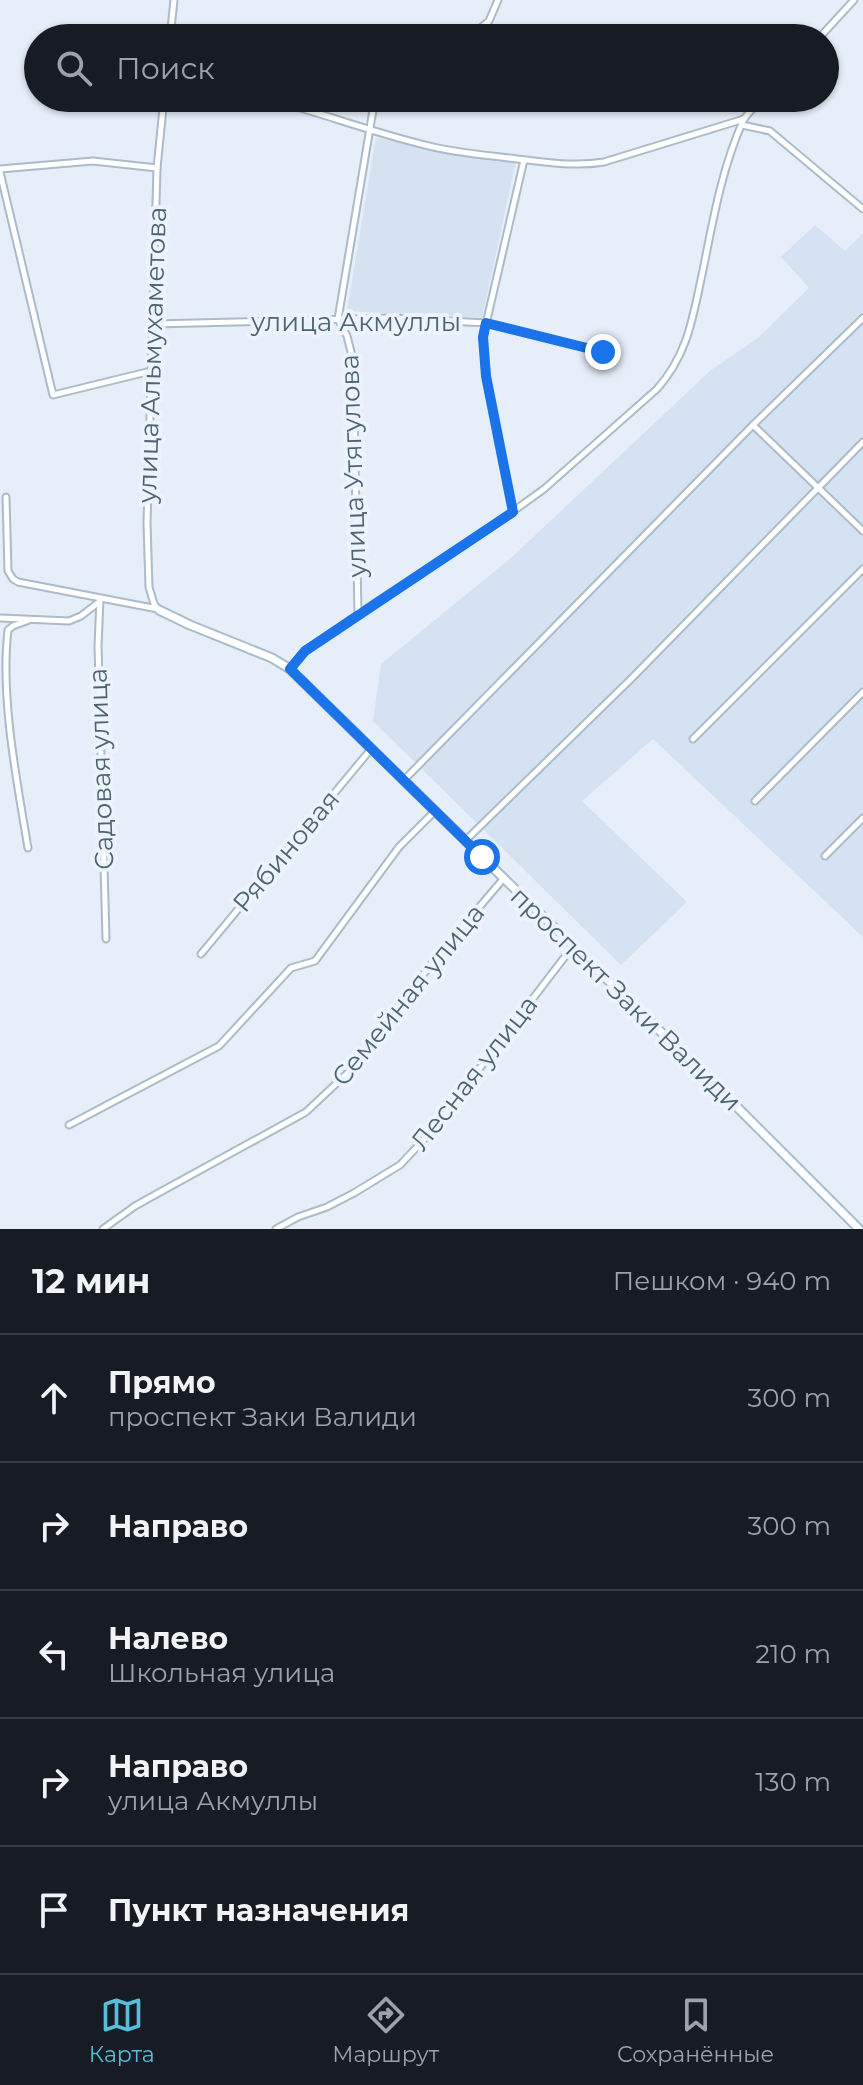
<!DOCTYPE html>
<html lang="ru">
<head>
<meta charset="utf-8">
<style>
  :root { --surface:#171b24; --page:#242831; --text:#f1f3f6; --muted:#9ea1a6; --line:#363941; --accent:#56beda }
  body { margin:0; font-family:Montserrat,sans-serif; background:var(--page); color:var(--text) }
  .stop { position:absolute; width:24px; height:24px; margin:-18px; border:6px solid #1a73e8; border-radius:50%; background:#fff }
  .stop.end { background:#1a73e8; border-color:#fff; box-shadow:0 2px 8px #0008 }
  .list { margin:0; padding:0; list-style:none }
  h2 { display:flex; justify-content:space-between; align-items:center; height:104px; margin:0; padding:0 32px; font-size:34px }
  h2 small { font-size:26px; font-weight:400; color:var(--muted) }
  .list li { display:grid; grid-template-columns:52px 1fr auto; gap:24px; align-items:center; box-sizing:border-box; height:128px; padding:0 32px; border-top:2px solid var(--line) }
  .list b { display:block; font-size:30px; white-space:nowrap }
  .list p { margin:0; font-size:26px; white-space:nowrap; color:var(--muted) }
  .list em { font-size:26px; font-style:normal; color:var(--muted) }
  .icon { flex:none; width:44px; height:44px; fill:none; stroke:currentColor; stroke-width:2; stroke-linecap:round; stroke-linejoin:round }
  .map { position:relative; flex:none; width:863px; height:1229px; overflow:hidden }
  .search { position:absolute; background:var(--surface); box-shadow:0 2px 6px #0004; left:24px; right:24px; top:24px; height:88px; display:flex; align-items:center; gap:20px; box-sizing:border-box; padding:0 28px; border-radius:44px; color:var(--muted); font-size:30px }
  .sheet { height:744px; background:var(--surface) }
  nav { display:flex; justify-content:space-around; align-items:center; box-sizing:border-box; height:112px; border-top:2px solid var(--line); background:var(--surface); font-size:22px; color:var(--muted) }
  nav a { display:grid; justify-items:center; gap:4px }
  nav .on { color:var(--accent) }
  .map>svg:first-child { display:block }
</style>
</head>
<body>
<div class="map">
<svg width="863" height="1229" viewBox="0 0 863 1229">
  <rect width="100%" height="100%" fill="#e6eefa"/>
  <!-- residential -->
  <g fill="#d5e2f1">
    <polygon points="376,138 470,156 516,161 482,318 347,311"/>
    <polygon points="815,225 845,251 863,233 863,937 653,739 582,801 687,902 621,965 373,721 381,664 512,557 711,370 758,338 809,288 781,257"/>
  </g>
  <g fill="none" stroke-linecap="round" stroke-linejoin="round">
    <defs>
      <g id="street">
        <polyline points="170,38 174,0"/>
        <polyline points="393,38 394,34 406,29 474,33 489,21 498,0"/>
        <polyline points="819,38 854,0"/>
        <path d="M 265,98 C 319,112 371,132 425,145 C 456,153 486,155 517,159 C 546,162 575,167 604,162 L 744,119"/>
        <polyline points="742,125 770,131 863,209"/>
        <polyline points="0,169 93,161 157,168"/>
        <polyline points="0,172 53,395 147,372"/>
        <polyline points="154,324 392,318 486,323 603,352"/>
        <polyline points="753,425 863,531"/>
        <polyline points="6,497 8,571 13,579 18,582 158,609"/>
        <polyline points="513,512 486,376 483,337 524,160"/>
        <polyline points="100,599 98,646 106,939"/>
        <polyline points="159,610 154,604 149,587 147,523 157,168 164,98"/>
        <polyline points="358,613 353,360 347,336 338,319 375,98"/>
        <polyline points="0,618 69,621 81,616 99,602"/>
        <path d="M 290,669 L 305,651 L 369,607 L 501,520 L 544,489 L 657,389 C 689,353 693,315 703,270 C 713,220 722,168 743,121 C 747,113 757,105 763,98"/>
        <polyline points="693,739 863,569"/>
        <polyline points="404,780 753,425 863,318"/>
        <polyline points="755,801 863,692"/>
        <polyline points="465,841 632,678 863,442"/>
        <path d="M 28,848 C 17,782 0,696 8,630 L 13,626 L 29,620"/>
        <polyline points="825,856 863,818"/>
        <polyline points="201,954 371,749"/>
        <polyline points="69,1125 219,1046 291,968 315,961 399,847 435,811"/>
        <polyline points="103,1229 135,1206 162,1191 306,1112 356,1065 389,1017 442,951 504,878"/>
        <polyline points="276,1229 298,1217 327,1207 354,1193 400,1165 431,1132 573,946"/>
      </g>
      <polyline id="secondary" points="159,610 190,625 272,658 290,669 710,1080 859,1229"/>
    </defs>
    <!-- street casing -->
    <use href="#street" stroke="#abbbc8" stroke-width="9"/>
    <!-- secondary casing -->
    <use href="#secondary" stroke="#a9bccb" stroke-width="11"/>
    <!-- street -->
    <use href="#street" stroke="#fff" stroke-width="5"/>
    <!-- secondary -->
    <use href="#secondary" stroke="#fff" stroke-width="7"/>
  </g>
  <g fill="none" stroke-linecap="round" stroke-linejoin="round">
    <!-- route -->
    <polyline stroke="#1a73e8" stroke-width="10" points="482,857 290,669 305,651 513,512 486,376 483,337 486,323 603,352"/>
  </g>
  <g text-anchor="middle" dominant-baseline="central" stroke-width="8" stroke-linejoin="round" paint-order="stroke">
    <!-- street labels -->
    <g font-size="26" fill="#4d6571" stroke="#ecf3fd">
      <text x="356" y="322">улица Акмуллы</text>
      <text transform="translate(152 355) rotate(-88)">улица Альмухаметова</text>
      <text transform="translate(353 466) rotate(-92)">улица Утягулова</text>
      <text transform="translate(101 769) rotate(-92)">Садовая улица</text>
      <text transform="translate(286 851) rotate(-50)">Рябиновая</text>
      <text transform="translate(408 995) rotate(-51)">Семейная улица</text>
      <text transform="translate(626 999) rotate(44)">проспект Заки Валиди</text>
      <text transform="translate(474 1073) rotate(-52)">Лесная улица</text>
    </g>
  </g>
</svg>
<div class="stop" style="left:482px;top:857px"></div>
<div class="stop end" style="left:603px;top:352px"></div>
<div class="search"><svg class="icon" aria-label="search" viewBox="0 0 24 24"><circle cx="10" cy="10" r="6"/><path d="M15 15l6 6"/></svg>Поиск</div>
</div>
<section class="sheet">
<h2>12 мин<small>Пешком · 940 m</small></h2>
<ul class="list">
<li><svg class="icon" aria-label="ahead" viewBox="0 0 24 24"><path d="M12 20V5M6 11l6-6 6 6"/></svg><div><b>Прямо</b><p>проспект Заки Валиди</p></div><em>300 m</em></li>
<li><svg class="icon" aria-label="right" viewBox="0 0 24 24"><path d="M7 20v-9h11M14 6l5 5-5 5"/></svg><div><b>Направо</b></div><em>300 m</em></li>
<li><svg class="icon" aria-label="left" viewBox="0 0 24 24"><path d="M17 20v-9H6M10 6l-5 5 5 5"/></svg><div><b>Налево</b><p>Школьная улица</p></div><em>210 m</em></li>
<li><svg class="icon" aria-label="right" viewBox="0 0 24 24"><path d="M7 20v-9h11M14 6l5 5-5 5"/></svg><div><b>Направо</b><p>улица Акмуллы</p></div><em>130 m</em></li>
<li><svg class="icon" aria-label="arrive" viewBox="0 0 24 24"><path d="M6 21V4h12l-3 4 3 4H6"/></svg><div><b>Пункт назначения</b></div></li>
</ul>
</section>
<nav>
<a class="on"><svg class="icon" aria-label="map" viewBox="0 0 24 24"><path d="M3 6l6-2 6 2 6-2v14l-6 2-6-2-6 2zM9 4v14M15 6v14"/></svg>Карта</a>
<a><svg class="icon" aria-label="directions" viewBox="0 0 24 24"><path d="M12 3l9 9-9 9-9-9zM9 14v-3h6M13 9l2 2-2 2"/></svg>Маршрут</a>
<a><svg class="icon" aria-label="saved" viewBox="0 0 24 24"><path d="M7 4h10v16l-5-4-5 4z"/></svg>Сохранённые</a>
</nav>
</body>
</html>
